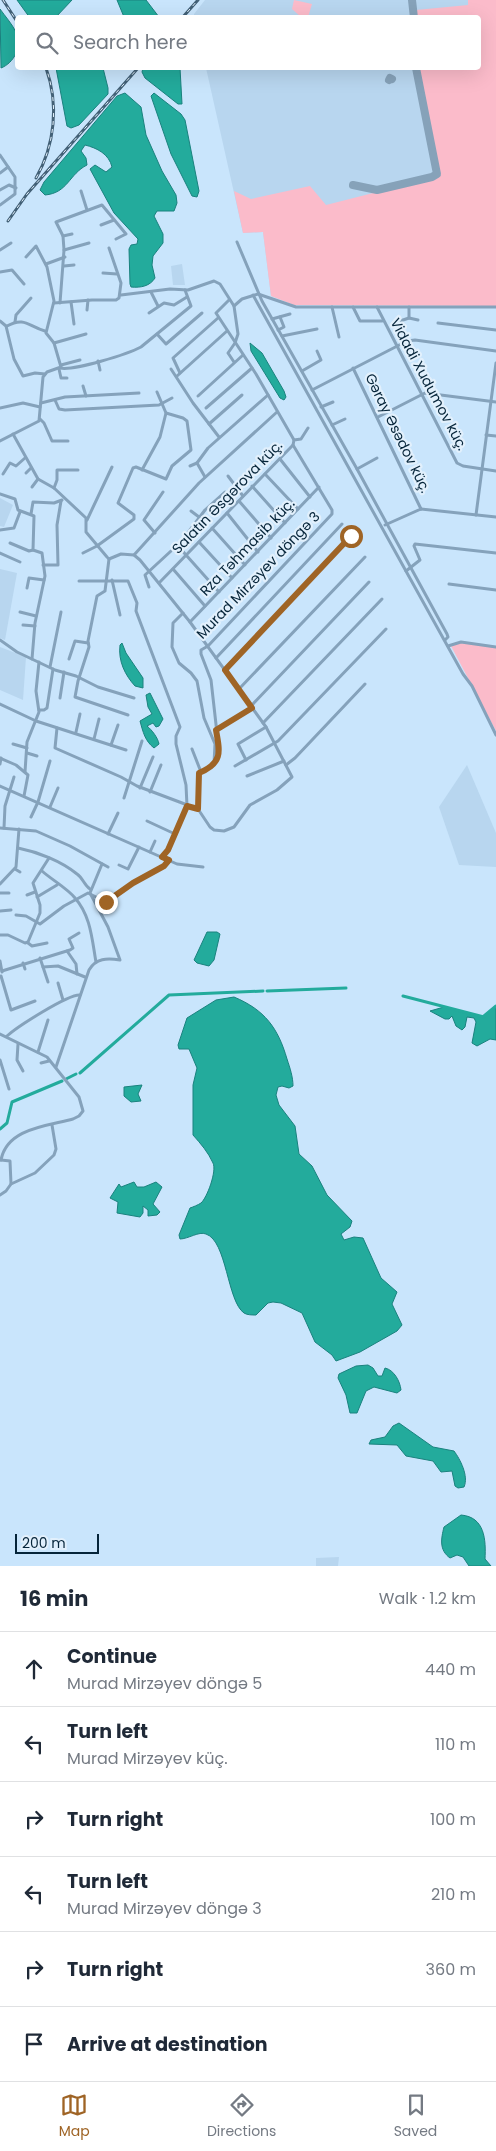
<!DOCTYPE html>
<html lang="en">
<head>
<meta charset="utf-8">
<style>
  :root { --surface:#fff; --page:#f2f2f3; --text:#1f2937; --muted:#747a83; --line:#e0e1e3; --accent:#9f6425 }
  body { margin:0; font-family:Poppins,sans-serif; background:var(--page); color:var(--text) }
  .scale { position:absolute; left:15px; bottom:12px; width:84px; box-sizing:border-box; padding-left:5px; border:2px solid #052439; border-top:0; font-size:14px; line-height:18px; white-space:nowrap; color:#052439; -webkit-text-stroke:4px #e2f0fc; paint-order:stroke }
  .stop { position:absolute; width:15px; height:15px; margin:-11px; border:4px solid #9f6425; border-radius:50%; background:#fff }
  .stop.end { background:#9f6425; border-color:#fff; box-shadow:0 1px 5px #0008 }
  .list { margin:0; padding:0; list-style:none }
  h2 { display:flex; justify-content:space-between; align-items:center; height:65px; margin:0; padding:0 20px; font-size:21px }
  h2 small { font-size:16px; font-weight:400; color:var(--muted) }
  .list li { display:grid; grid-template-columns:32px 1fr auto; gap:15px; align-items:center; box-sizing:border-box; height:75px; padding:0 20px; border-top:1px solid var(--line) }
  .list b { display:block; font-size:19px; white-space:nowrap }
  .list p { margin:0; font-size:16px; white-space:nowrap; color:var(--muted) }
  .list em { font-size:16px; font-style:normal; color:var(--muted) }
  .icon { flex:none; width:28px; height:28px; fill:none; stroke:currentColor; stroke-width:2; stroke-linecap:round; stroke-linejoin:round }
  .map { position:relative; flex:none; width:496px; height:1566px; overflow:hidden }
  .search { position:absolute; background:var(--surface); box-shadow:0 5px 20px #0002; left:15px; right:15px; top:15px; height:55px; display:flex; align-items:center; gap:12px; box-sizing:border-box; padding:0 18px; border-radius:5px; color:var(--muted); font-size:19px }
  .sheet { height:515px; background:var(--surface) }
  nav { display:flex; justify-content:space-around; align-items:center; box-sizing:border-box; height:70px; border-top:1px solid var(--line); background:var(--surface); font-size:14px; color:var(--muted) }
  nav a { display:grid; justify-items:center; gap:2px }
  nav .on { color:var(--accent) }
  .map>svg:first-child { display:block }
</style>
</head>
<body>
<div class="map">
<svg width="496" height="1566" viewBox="0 0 496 1566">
  <rect width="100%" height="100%" fill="#c9e5fc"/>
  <!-- built -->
  <g fill="#b8d6ef">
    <polygon points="205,0 496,0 496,306 283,300 271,296 263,232 243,233 206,68 478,68 478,18 194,18 194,14"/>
    <polygon points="182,264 185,285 173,285 171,266"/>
    <polygon points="0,498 13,505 4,527 0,526"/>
    <polygon points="0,569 17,573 5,640 0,638"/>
    <polygon points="0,647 26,657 23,700 0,690"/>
    <polygon points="467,765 496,833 496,867 459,865 439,807"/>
    <polygon points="339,1557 338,1566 316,1566 316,1558"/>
  </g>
  <!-- green -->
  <g fill="#fbbbca">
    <polygon points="294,0 312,4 308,17 301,17 292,9"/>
    <polygon points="468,0 496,0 496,306 294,305 271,296 263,232 243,233 234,191 251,199 310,186 326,205 436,177 439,168 417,68 478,68 478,18 417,17 416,10 468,5"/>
    <polygon points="460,643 496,647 496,731 451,646"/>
  </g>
  <!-- water -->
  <g fill="#23ab9c" stroke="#1a827e">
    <polygon points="17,0 72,0 56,17 30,18"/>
    <polygon points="117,0 146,0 159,17 124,17"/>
    <path d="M 0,9 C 5,16 12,24 16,32 C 23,46 14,63 1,68 Z"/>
    <polygon points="56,68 103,68 108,88 108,94 79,125 71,128 67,126"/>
    <polygon points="143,68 180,68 182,104 178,104 145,78 142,72"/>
    <path d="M 125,93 L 141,107 L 146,135 L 162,171 L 176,195 L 177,203 L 174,211 L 157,211 L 154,216 L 163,234 L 163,243 L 153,256 L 152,265 L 155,278 C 150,286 141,288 131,287 L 130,284 L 129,249 L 131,245 L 137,244 L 138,239 L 114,213 L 90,169 L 95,165 L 106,172 L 112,167 C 109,154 97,148 85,145 L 81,151 L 86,158 L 87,165 C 69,174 68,193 45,195 L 40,190 L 44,182 L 117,96 Z"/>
    <polygon points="154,93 181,114 185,120 199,191 197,197 192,196 171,154 151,96"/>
    <polygon points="250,343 262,353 284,391 286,397 284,400 280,398 251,351"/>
    <path d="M 122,643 L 126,653 L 143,678 L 143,688 L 135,686 C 125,675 118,661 120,645 Z"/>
    <path d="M 150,693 L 163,719 L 159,726 L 156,727 L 153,723 L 147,726 C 152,730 158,738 159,744 L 154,748 C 145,741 143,732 140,721 L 152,714 L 148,707 L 146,695 Z"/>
    <polygon points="207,932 217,932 220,934 214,960 209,966 197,963 194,960"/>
    <path d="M 234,997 C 265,1010 278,1028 287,1059 C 290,1068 293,1077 293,1086 L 289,1088 L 282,1086 L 278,1087 L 276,1095 L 279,1105 L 295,1126 L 299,1154 L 312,1166 L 327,1195 L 352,1221 L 350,1227 L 341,1234 L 344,1240 L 354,1237 L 363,1238 L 381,1278 L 397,1292 L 392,1304 L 402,1325 L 397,1331 L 360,1352 L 336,1361 L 332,1355 L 315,1342 L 302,1313 L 281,1303 L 273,1302 L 268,1303 L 256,1315 C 252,1315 247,1315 244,1313 C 227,1301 227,1241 206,1234 C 199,1231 188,1239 180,1239 L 179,1235 L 190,1208 C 193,1207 198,1205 201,1203 C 207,1198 217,1171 213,1163 C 208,1152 201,1144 193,1135 L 193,1085 L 197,1068 L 189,1049 L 179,1049 L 178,1045 L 187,1018 L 216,1000 Z"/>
    <polygon points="496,1006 496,1040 490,1039 477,1046 472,1043 476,1022 474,1018 467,1017 465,1027 462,1030 456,1026 452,1016 449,1019 445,1019 430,1011 444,1007 483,1017"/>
    <polygon points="142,1085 138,1094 141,1101 131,1102 124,1096 124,1087"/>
    <polygon points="134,1182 137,1187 144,1187 156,1182 162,1187 153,1204 160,1212 157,1215 148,1216 148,1210 143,1206 143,1213 140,1217 117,1213 118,1202 110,1198 119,1184 121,1187"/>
    <path d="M 368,1365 L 373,1368 L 378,1376 L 382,1376 L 385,1368 C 394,1370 400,1381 401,1390 L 397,1393 L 374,1387 L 366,1391 L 357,1413 L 350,1413 L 346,1395 L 338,1378 L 339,1374 L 356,1366 Z"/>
    <path d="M 399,1423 L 433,1447 L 454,1451 C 460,1459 469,1476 464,1487 L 458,1488 L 455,1486 L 452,1471 L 441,1472 L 433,1461 L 406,1456 L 397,1445 L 369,1444 L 371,1440 L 385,1437 L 393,1426 Z"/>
    <path d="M 461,1515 C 485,1517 486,1540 485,1559 L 491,1566 L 469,1566 L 463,1557 L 457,1555 L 450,1558 C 439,1550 441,1539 444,1527 Z"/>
  </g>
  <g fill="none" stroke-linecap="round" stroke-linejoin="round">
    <!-- canal -->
    <g stroke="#23ab9c" stroke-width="3">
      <polyline points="267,991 346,988"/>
      <polyline points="403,996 484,1017"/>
      <polyline points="484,1016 496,1006"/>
      <polyline points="80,1073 169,995 263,991"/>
      <polyline points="66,1079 76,1074"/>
      <polyline points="0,1129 7,1123 12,1102 62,1081"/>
    </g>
    <!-- taxiway -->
    <g stroke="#86a2b9" stroke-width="8">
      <polyline points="412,0 414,18"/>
      <polyline points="389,80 390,78 392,79"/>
      <polyline points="353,185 377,190 432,177 437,174 416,68"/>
    </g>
    <!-- minor -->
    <g stroke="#85a2bb" stroke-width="3">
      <polyline points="0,155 15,177 15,194 0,205"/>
      <polyline points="0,173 8,167"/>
      <polyline points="0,190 9,185 16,188"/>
      <polyline points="81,191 87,210"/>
      <polyline points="101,225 114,220"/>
      <polyline points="63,236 72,234"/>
      <polyline points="237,242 262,301 357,469 447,634 448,637 445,640"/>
      <polyline points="0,250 11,243"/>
      <polyline points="64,250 89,243"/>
      <polyline points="46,264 65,257"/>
      <polyline points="64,266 74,265"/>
      <polyline points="0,272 12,270 24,284"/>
      <polyline points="103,273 117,274"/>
      <polyline points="151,292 158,306"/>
      <polyline points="121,295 170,289 188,290 214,281 220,284 234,306"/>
      <polyline points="253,295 463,674 472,686 496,735"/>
      <polyline points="229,300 216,313 256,374 294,440"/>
      <polyline points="71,302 74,324"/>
      <polyline points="54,303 92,300 116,300 119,298 121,283 109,248"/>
      <polyline points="60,303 64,250 63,236 56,222 102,205 126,234 116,239"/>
      <polyline points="332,307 339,337"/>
      <polyline points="353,307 360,321 382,321"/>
      <polyline points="377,307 457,463 463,466 496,471"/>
      <polyline points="87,310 88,300"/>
      <polyline points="149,313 164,303 174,305 187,297"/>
      <polyline points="409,318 409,307"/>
      <polyline points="272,319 290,314"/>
      <polyline points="0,321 6,326 14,359 23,376 35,373 45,374"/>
      <polyline points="400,321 409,318 418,320"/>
      <polyline points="15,322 16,315 31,298"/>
      <polyline points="438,323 496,330"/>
      <path d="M 7,326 C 25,316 29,327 45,331"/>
      <polyline points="278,330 284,327 280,317"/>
      <polyline points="157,334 166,344 202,313"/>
      <polyline points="282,336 317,329"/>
      <polyline points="54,343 86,334"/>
      <polyline points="98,361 100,370"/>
      <polyline points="234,362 228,353 235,343 238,334 234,306 242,299 258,294 296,307 496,307"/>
      <polyline points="61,365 80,360"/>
      <path d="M 60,368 C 74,371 128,354 141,347 L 191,306 L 185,290"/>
      <polyline points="353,368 421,509"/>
      <polyline points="59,369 61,378 67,378"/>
      <polyline points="171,369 193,403 219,437"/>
      <polyline points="302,371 321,360 317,351"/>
      <polyline points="180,373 173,358 218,318"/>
      <polyline points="177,376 227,331"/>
      <polyline points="83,386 86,396"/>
      <polyline points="312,390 407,341 415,340 496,351"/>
      <polyline points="198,396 243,355"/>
      <polyline points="55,400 59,409 65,410 159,405 172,398"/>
      <polyline points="41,403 65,397 139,393"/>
      <polyline points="321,407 333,402"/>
      <polyline points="0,408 23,403 40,407"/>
      <polyline points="206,408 252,368"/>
      <polyline points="378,417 425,393 496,402"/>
      <polyline points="40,419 44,423 52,441 68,441"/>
      <polyline points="209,424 242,395"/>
      <polyline points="332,425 345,419"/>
      <polyline points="13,434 38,479 54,488 86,518 86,532 107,557 109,559 121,554 134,555 140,560 190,622 266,727 292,777 277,790 250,805 234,827 224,831 214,830 210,827 198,809 137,786 121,777 55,748 57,728"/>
      <polyline points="486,435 496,436"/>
      <polyline points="0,441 39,421 43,377 47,372 61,367 54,343 46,333 54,301 47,267 36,246 26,257"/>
      <polyline points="280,459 310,497"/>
      <polyline points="190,466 197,463"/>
      <polyline points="357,469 377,458"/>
      <polyline points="142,470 160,437 166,413"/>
      <polyline points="26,473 31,468"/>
      <polyline points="3,474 10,463 16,466 25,458"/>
      <polyline points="265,474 298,509"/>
      <polyline points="228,476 243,496"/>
      <polyline points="205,477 197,463 208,448 268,395"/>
      <polyline points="252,486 285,523"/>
      <polyline points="32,487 38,479"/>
      <polyline points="54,488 57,480 57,470 78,470"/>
      <polyline points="0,494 15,499 18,510 34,516 33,550 42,553 45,576 35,623 32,659"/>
      <polyline points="239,501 271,538"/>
      <polyline points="421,509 496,517"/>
      <polyline points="191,511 199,517"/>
      <polyline points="227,513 258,552"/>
      <polyline points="31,514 33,502 54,503 62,500"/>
      <polyline points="476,515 496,363"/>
      <polyline points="87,520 112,467"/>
      <polyline points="385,525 421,509"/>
      <polyline points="212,528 245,565"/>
      <polyline points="0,530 14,528 20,512"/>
      <polyline points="155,533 144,520 163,492"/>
      <polyline points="199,542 232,578"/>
      <polyline points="10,543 29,551 33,550"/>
      <polyline points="0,553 20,562"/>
      <polyline points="83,553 97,546 134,519 134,515 118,503 133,468 136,467 166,479 172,466 191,450 187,421 183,418 166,413 157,392"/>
      <polyline points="134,555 199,483 277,412"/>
      <polyline points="109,559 105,591 97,596 88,641 89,647 78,681 75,697 128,715"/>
      <polyline points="43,565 58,565 57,525 61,501"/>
      <polyline points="173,569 205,606"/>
      <polyline points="406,571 420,560 414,546 415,544 496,553"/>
      <polyline points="112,580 120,615"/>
      <polyline points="79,581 128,581 137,603 136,611 180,727 176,736 176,744 186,785 187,806 169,850 162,857"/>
      <polyline points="159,583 293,445 294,440 301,439 308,428"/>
      <polyline points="449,584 496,590"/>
      <polyline points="149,587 145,575 171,551"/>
      <polyline points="27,588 29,578 44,580"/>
      <polyline points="219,592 178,546 205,510 225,492"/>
      <polyline points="20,612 36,616"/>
      <polyline points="183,613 173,623 172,647 179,663 191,673 197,681 204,718 215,744 214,763"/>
      <polyline points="190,622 319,487"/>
      <polyline points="23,625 35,626"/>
      <polyline points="0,640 17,652 55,670 76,676 98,687 134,698"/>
      <polyline points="448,646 461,642 496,647"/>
      <polyline points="216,658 342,524"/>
      <polyline points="69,659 75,641 88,643"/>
      <polyline points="50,667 61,612"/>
      <polyline points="225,670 351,536"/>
      <polyline points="239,689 365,557"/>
      <polyline points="60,698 64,672"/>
      <polyline points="0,704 36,721 126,750"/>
      <polyline points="251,706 369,582"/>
      <polyline points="39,710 44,710 47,708 53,669"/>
      <polyline points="263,723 382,599"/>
      <polyline points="216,730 252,707"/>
      <polyline points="76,732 80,714"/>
      <polyline points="94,739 99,719"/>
      <polyline points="13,744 27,748"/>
      <polyline points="111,745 118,725"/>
      <polyline points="192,749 201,772"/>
      <polyline points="27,753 37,756"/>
      <polyline points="0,758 16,765 28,775 24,796"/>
      <polyline points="246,760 238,744 266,727"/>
      <polyline points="0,764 1,758"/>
      <polyline points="286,765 295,758 365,684"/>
      <polyline points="235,766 278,741 386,629"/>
      <polyline points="25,772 27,742 39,712 36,691 39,662"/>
      <polyline points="247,776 284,761"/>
      <polyline points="0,786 177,864 203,867"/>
      <polyline points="140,788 153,757"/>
      <polyline points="150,792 161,765"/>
      <polyline points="124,798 142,741"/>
      <polyline points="50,807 58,788"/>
      <polyline points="198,809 199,773 212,767 219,751 211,680 201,654 201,650 208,646 332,514 332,510 293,445"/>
      <polyline points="31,817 38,802 50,761"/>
      <polyline points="147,821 175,834"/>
      <polyline points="0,828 36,831 70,846 108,867"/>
      <polyline points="4,828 5,806 14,777"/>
      <polyline points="108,834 118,813"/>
      <path d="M 18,848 C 38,852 61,861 77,874 C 83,878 84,885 90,889"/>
      <polyline points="150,852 155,841"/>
      <polyline points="119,865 128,869 139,847"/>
      <polyline points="15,869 20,872"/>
      <path d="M 42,871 C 52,880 67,888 75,898 C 91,916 92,940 96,962"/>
      <polyline points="0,884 16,867 19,829"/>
      <polyline points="0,893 9,893"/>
      <polyline points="27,895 35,892"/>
      <polyline points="37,897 57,885"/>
      <polyline points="0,911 11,910"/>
      <polyline points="16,915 26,916 40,924 64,906 88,893 106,902 133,883 163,866 169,860"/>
      <polyline points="0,935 8,935 25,943 28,942 40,913 40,905 33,883 49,858"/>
      <polyline points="28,943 32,946 47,943"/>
      <polyline points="67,951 76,964 77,974"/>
      <polyline points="40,958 48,982"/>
      <polyline points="0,961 2,972"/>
      <polyline points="23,963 25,969"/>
      <polyline points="43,967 58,966 85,977"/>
      <polyline points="2,971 70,950 73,948 69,939 79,933"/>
      <polyline points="1,976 11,1010 35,1001"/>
      <polyline points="58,983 63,1000"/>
      <path d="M 0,1034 L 47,1057 L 79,1097 L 83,1111 L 79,1116 L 73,1119 C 47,1126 7,1128 1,1160"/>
      <path d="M 7,1036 C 17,1027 68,994 80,995"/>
      <polyline points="18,1044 17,1060 23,1071"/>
      <polyline points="38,1052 48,1020"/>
      <polyline points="0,1060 9,1089"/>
      <polyline points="41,1063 49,1061"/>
      <path d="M 56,1067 L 89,970 C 96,958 107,958 120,960 L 108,927 L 90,893 L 102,864"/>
      <polyline points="1,1160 10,1161 11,1184"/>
      <polyline points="0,1195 6,1191 11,1184 35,1173 54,1155 56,1149 52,1125"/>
    </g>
    <defs>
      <g id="rail">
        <polyline points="3,0 18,23"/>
        <polyline points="182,18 198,0"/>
        <path d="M 36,178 C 55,145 59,104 46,68"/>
        <polyline points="8,221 27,194 138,68"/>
      </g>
    </defs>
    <!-- rail casing -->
    <use href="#rail" stroke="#426076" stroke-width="3"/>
    <!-- rail -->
    <use href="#rail" stroke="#e2f0fc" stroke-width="1" stroke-dasharray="4" stroke-linecap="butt"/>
  </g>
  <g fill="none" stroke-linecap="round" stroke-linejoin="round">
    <!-- route -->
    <path stroke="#9f6425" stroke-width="6" d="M 106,902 L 133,883 L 164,866 L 169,860 L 162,857 L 168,850 L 187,806 L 198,809 L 199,773 C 223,763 220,752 216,730 L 252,708 L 225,670 L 351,536"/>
  </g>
  <g text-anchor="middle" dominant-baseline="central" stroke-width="4.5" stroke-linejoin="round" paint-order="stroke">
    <!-- street labels -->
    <g font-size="14" fill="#052439" stroke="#e2f0fc">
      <text transform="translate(429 384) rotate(62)">Vidadi Xudumov küç.</text>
      <text transform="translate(398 433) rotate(64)">Gəray Əsədov küç.</text>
      <text transform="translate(227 497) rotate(-46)">Salatın Əsgərova küç.</text>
      <text transform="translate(247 547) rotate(-46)">Rza Təhmasib küç.</text>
      <text transform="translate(258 575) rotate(-46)">Murad Mirzəyev döngə 3</text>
    </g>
  </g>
</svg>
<div class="scale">200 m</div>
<div class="stop" style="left:351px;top:536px"></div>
<div class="stop end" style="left:106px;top:902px"></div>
<div class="search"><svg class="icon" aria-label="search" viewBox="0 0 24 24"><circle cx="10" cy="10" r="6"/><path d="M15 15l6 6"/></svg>Search here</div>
</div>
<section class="sheet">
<h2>16 min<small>Walk · 1.2 km</small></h2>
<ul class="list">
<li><svg class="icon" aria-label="ahead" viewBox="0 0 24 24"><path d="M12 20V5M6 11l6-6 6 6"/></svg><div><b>Continue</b><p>Murad Mirzəyev döngə 5</p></div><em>440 m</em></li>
<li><svg class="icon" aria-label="left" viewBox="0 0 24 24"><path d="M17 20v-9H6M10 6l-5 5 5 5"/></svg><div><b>Turn left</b><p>Murad Mirzəyev küç.</p></div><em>110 m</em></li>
<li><svg class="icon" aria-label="right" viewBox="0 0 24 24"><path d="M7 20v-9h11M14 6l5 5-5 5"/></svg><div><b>Turn right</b></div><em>100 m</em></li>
<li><svg class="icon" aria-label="left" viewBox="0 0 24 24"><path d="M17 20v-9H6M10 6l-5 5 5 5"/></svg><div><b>Turn left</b><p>Murad Mirzəyev döngə 3</p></div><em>210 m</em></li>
<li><svg class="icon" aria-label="right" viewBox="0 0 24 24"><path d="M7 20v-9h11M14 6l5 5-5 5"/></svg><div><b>Turn right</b></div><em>360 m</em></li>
<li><svg class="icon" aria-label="arrive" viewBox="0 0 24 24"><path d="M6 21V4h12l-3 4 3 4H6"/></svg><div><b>Arrive at destination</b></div></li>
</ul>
</section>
<nav>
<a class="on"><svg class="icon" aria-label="map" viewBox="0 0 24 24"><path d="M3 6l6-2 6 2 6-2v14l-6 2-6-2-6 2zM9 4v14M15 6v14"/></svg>Map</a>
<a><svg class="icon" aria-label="directions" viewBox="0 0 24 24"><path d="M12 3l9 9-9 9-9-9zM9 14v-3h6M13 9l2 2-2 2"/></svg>Directions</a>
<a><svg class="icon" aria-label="saved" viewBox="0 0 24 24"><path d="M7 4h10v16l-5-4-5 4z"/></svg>Saved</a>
</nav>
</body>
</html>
